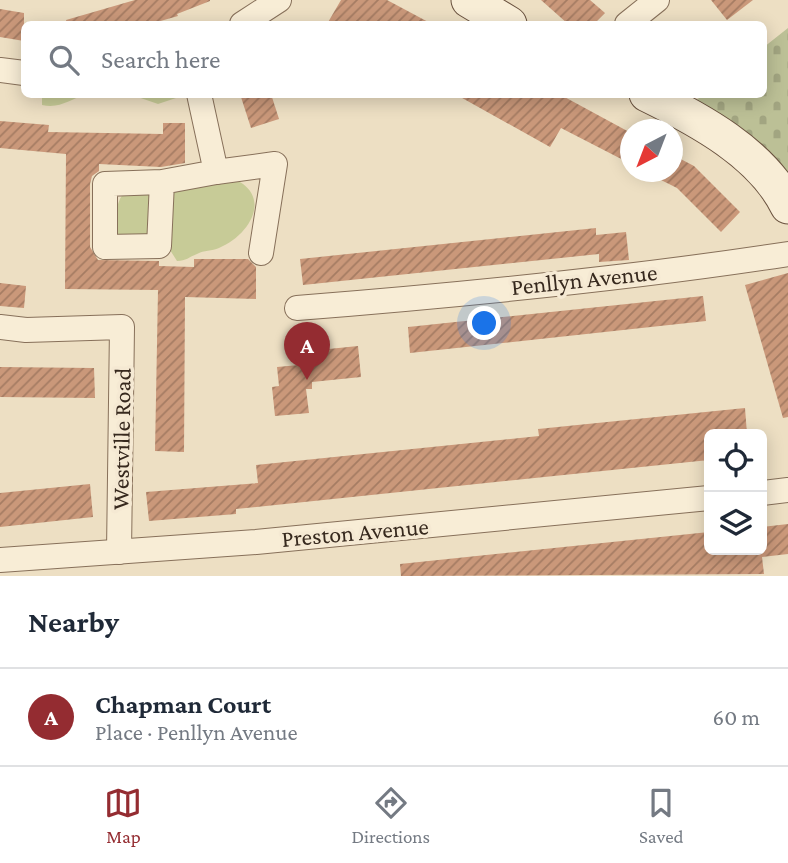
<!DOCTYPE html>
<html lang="en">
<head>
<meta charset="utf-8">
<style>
  :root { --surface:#fff; --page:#f6f6f7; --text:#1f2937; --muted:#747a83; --line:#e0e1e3; --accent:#942c31 }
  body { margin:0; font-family:"Crimson Pro",serif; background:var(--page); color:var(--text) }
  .controls { position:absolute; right:21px; bottom:21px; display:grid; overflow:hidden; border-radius:10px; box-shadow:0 4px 18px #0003 }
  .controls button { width:63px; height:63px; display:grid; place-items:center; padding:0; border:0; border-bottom:2px solid var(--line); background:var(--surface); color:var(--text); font:35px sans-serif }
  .compass { position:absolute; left:620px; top:119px; width:63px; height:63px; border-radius:50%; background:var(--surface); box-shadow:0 4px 18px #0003; rotate:222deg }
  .you { position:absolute; left:485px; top:324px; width:24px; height:24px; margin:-18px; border:5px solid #fff; border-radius:50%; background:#1a73e8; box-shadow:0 0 0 10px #1a73e833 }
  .badge { display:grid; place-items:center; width:46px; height:46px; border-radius:50%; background:var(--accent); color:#fff; font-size:23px; font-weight:700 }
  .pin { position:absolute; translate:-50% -58px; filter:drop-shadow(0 2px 4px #0008) }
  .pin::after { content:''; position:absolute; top:37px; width:24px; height:21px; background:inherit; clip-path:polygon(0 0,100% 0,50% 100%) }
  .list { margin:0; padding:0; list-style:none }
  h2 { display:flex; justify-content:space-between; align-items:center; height:91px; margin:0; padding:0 28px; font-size:30px }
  h2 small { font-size:23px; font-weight:400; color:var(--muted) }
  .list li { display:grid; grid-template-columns:46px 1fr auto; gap:21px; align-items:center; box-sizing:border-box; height:98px; padding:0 28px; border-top:2px solid var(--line) }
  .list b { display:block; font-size:26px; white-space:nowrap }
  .list p { margin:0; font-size:23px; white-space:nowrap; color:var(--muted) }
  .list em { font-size:23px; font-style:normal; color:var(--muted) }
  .icon { flex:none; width:38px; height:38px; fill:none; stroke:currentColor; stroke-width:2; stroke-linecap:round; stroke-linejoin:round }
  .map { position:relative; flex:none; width:788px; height:576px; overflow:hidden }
  .search { position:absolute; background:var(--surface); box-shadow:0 4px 18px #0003; left:21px; right:21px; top:21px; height:77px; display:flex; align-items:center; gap:18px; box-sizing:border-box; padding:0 24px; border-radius:10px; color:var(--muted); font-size:26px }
  .sheet { height:189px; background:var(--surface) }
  nav { display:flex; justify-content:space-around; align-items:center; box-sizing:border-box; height:98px; border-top:2px solid var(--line); background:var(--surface); font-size:19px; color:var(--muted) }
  nav a { display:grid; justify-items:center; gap:4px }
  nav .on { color:var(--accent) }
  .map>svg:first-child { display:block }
</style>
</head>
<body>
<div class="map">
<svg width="788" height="576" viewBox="0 0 788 576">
  <defs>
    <pattern id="cemetery-stones" width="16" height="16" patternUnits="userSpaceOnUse" patternTransform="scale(1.75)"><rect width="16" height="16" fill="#bcc096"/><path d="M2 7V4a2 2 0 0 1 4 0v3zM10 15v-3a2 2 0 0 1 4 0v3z" fill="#a2a581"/></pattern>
    <pattern id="building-hatch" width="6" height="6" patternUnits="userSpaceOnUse" patternTransform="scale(1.75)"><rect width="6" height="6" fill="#ca987a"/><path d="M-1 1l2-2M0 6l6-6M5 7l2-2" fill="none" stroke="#a57c63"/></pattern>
  </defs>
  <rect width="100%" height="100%" fill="#eddfc3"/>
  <!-- grass -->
  <g fill="#c7cb97">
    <path d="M 27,95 L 86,94 L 86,95 C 69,99 61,109 42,105 L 42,96 Z"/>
    <polygon points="132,95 185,95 158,104"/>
    <path d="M 229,177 C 275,193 251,235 219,248 C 212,251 204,250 197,254 C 189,257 186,261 177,261 L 170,250 L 172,193 Z"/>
    <path d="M 149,191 L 154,237 L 118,235 C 117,220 114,206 123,194 Z"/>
  </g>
  <!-- cemetery -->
  <polygon fill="url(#cemetery-stones)" points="788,28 788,206 682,111 703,95 764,94 764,47"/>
  <!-- building -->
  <g fill="url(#building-hatch)">
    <polygon points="135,0 210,0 210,1 177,14 178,16 150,24 67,24 66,20"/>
    <polygon points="341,0 387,0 432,24 327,24"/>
    <polygon points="541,0 590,0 605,13 594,24 568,24"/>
    <polygon points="711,0 753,0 727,20"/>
    <polygon points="0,9 24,13 24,41 0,37"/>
    <polygon points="240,94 271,94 279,119 251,128"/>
    <polygon points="455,94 559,94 631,133 631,164 561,128 550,147"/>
    <polygon points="0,121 49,125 48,132 163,134 163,123 185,123 185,163 161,167 99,164 99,171 92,176 90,184 90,247 98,260 159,261 159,266 194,267 194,259 248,259 256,267 256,299 185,297 184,452 155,451 158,290 65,289 66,154 0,148"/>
    <polygon points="673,155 694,166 740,212 721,232 677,188 645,172 673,172"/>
    <polygon points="596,228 596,235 626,232 629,260 599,262 599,254 303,285 300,259"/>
    <polygon points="788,273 788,417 783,418 745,285"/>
    <polygon points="0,283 26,286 24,308 0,306"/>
    <polygon points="703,296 706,321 410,353 408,327"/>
    <polygon points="358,346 361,377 312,382 312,389 306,389 309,413 275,416 272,387 279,386 277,367 310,364 309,351"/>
    <polygon points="0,367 94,368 95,398 0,397"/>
    <polygon points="745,408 747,434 709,434 709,460 236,509 236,514 149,521 146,492 258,483 256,465 539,436 538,429"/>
    <polygon points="90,484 93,517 0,527 0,493"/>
    <polygon points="788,524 788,554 762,557 764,574 401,576 400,564 709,532 709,550 762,550 762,527"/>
  </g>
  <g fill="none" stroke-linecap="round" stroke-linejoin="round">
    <defs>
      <g id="street">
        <polyline points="242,24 279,0"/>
        <polyline points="627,24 657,0"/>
        <polyline points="0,70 24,73"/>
        <polyline points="216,172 275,164 261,253"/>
        <polyline points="162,182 159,246 105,247 105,184 162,182 216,172 199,94"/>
        <path d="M 297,308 C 461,295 626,279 788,254"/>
        <polyline points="0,327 26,330 122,327 119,552"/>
        <polyline points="762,493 788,490"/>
        <polyline points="0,560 256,542 709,498"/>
      </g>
      <g id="secondary">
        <polyline points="469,0 509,24"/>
        <path d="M 647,94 C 698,119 762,153 788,206"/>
      </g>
    </defs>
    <!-- street casing -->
    <use href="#street" stroke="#87705a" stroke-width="26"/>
    <!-- secondary casing -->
    <use href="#secondary" stroke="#69513e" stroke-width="37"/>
    <!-- street -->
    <use href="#street" stroke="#f8edd6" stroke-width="24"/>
    <!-- secondary -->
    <use href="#secondary" stroke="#f8edd6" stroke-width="35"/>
  </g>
  <g text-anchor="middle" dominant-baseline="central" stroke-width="7" stroke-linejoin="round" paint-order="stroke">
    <!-- street labels -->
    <g font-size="24" fill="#37291e" stroke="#f5e9d3">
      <text transform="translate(584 279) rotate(-6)">Penllyn Avenue</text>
      <text transform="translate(121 439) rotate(-89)">Westville Road</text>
      <text transform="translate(355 532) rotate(-5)">Preston Avenue</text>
    </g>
  </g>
</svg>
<div class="controls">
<button><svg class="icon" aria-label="locate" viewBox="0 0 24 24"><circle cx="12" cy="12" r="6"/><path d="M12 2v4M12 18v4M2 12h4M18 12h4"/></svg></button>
<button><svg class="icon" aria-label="layers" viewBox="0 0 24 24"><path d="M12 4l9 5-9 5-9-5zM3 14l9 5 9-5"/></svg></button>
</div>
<svg class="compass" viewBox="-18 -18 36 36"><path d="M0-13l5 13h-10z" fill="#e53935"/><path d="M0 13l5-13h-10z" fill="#747a83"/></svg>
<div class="you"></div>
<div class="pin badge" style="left:307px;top:380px">A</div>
<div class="search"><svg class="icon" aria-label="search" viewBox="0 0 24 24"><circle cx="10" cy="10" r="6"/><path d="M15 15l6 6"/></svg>Search here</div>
</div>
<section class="sheet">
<h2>Nearby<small></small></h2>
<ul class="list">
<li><span class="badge">A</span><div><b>Chapman Court</b><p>Place · Penllyn Avenue</p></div><em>60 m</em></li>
</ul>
</section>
<nav>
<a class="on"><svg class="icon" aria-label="map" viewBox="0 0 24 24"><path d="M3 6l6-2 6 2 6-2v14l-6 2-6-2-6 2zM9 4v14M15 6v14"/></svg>Map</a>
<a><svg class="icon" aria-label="directions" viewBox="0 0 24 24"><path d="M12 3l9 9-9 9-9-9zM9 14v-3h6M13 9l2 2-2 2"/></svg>Directions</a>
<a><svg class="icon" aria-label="saved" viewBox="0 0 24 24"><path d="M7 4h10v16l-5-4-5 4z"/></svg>Saved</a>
</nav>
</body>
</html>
